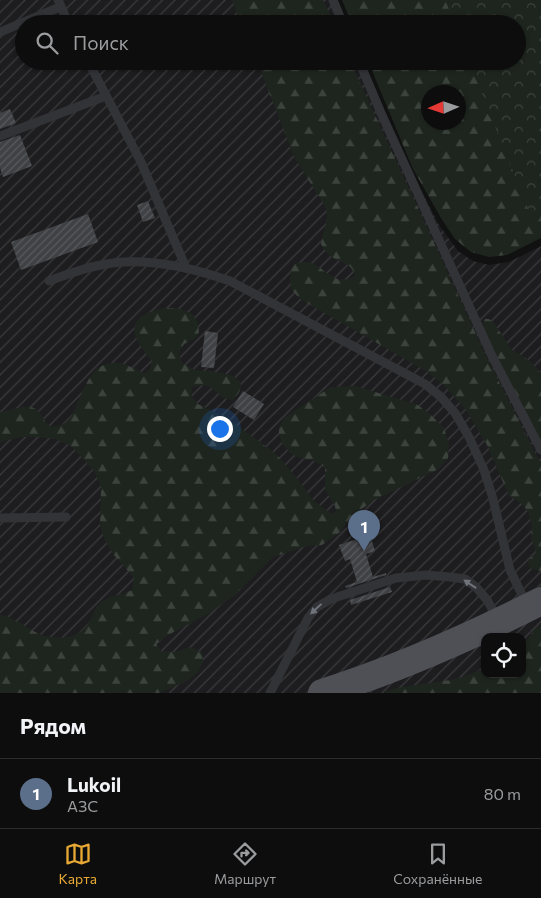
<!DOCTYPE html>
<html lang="ru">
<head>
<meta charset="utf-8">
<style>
  :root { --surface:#0d0d0e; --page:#1b1b1c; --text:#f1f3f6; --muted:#9a9c9e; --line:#2d2d2e; --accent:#e7a934 }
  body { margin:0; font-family:Commissioner,sans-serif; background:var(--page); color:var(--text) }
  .controls { position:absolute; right:15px; bottom:15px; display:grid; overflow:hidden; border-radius:10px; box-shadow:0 1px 4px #0004 }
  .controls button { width:45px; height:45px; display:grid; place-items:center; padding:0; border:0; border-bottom:1px solid var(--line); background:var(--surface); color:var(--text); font:25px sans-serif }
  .compass { position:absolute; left:421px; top:85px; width:45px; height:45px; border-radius:50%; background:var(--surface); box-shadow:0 1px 4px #0004; rotate:267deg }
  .you { position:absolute; left:219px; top:428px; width:18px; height:18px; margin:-12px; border:4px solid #fff; border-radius:50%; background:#1a73e8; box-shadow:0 0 0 8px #1a73e833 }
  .badge { display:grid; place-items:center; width:32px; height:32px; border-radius:50%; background:var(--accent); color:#fff; font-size:16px; font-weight:700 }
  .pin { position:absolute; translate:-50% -41px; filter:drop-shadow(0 1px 2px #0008) }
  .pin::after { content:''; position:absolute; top:26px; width:18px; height:15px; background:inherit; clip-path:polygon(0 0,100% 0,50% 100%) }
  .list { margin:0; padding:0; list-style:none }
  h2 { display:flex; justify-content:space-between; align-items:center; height:65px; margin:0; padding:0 20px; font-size:21px }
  h2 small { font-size:16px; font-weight:400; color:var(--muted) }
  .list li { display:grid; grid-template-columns:32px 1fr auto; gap:15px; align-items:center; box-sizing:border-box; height:70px; padding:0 20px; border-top:1px solid var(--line) }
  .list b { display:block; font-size:19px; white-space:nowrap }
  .list p { margin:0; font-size:16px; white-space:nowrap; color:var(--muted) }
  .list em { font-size:16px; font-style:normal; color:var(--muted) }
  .icon { flex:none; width:28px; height:28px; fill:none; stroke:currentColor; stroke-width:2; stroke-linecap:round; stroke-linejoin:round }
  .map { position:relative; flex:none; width:541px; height:693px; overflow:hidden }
  .search { position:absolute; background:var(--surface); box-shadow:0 1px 4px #0004; left:15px; right:15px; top:15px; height:55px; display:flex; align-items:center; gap:12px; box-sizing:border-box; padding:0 18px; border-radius:28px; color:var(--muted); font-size:19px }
  .sheet { height:135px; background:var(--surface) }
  nav { display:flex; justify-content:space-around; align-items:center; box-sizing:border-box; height:70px; border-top:1px solid var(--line); background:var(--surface); font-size:14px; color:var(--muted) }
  nav a { display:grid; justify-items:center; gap:2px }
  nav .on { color:var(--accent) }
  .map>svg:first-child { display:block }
</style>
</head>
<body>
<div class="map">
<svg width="541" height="693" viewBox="0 0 541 693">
  <defs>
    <pattern id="industrial-furrows" width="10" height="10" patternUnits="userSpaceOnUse" patternTransform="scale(1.25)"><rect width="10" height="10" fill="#1d1d1f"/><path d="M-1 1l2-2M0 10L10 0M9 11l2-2" fill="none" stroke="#3b3b3d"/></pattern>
    <pattern id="forest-firs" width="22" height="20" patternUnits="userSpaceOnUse" patternTransform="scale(1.25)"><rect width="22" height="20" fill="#1e251e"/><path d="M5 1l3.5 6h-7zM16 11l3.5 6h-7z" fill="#3c423c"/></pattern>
    <pattern id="park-crowns" width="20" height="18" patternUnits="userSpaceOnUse" patternTransform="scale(1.25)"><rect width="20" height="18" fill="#1e251e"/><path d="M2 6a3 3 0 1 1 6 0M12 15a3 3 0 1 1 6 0" fill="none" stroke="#3c423c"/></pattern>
    <pattern id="building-hatch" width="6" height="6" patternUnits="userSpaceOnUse" patternTransform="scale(1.25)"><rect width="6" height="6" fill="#404145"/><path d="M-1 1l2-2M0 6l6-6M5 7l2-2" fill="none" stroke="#585a5d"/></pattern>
  </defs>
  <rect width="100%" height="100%" fill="#111112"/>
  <!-- industrial -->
  <path fill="url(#industrial-furrows)" fill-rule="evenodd" d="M 0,0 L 337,0 L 347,24 L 24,24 L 24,61 L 363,61 L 410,169 L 439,225 L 458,251 L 473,261 L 489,265 L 509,262 L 541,246 L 541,693 L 0,693 ZM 485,637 L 522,637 L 522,674 L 485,674 Z"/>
  <!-- forest -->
  <g fill="url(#forest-firs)" fill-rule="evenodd">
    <polygon points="232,0 323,0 334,24 241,24"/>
    <path d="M 342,0 L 541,0 L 541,238 L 507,255 L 489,257 L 471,252 L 455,239 L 441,218 L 413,169 L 368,61 L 517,61 L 517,24 L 352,24 ZM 428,92 L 458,92 L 458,122 L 428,122 Z"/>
    <path d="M 257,61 L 350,61 L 488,360 L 541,464 L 541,571 L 531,569 L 528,564 L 529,559 L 535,555 L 536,551 L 531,537 L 532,526 L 528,512 L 522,504 L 509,496 L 487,445 L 466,410 L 444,385 L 426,371 L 300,299 L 292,290 L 290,280 L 291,269 L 295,264 C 300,262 305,261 311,263 C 326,268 335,288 355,276 C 351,260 337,263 328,254 C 325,251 323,247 321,244 C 323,230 330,220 325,206 L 294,157 Z"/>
    <path d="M 166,308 L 181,309 L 192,314 L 198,323 L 199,332 L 194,339 L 184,344 L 179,353 L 182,363 C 186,365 192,369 196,370 C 211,372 260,372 233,400 C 216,400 215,380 193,387 L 191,393 L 193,398 L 198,404 L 228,419 L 275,453 L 297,478 L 314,501 L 332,514 L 336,512 L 335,506 L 325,489 L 325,467 L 312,460 L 300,458 L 290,453 L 283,445 L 279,434 L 279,428 L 284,418 L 331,387 L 355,386 L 416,404 L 430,414 L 444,428 L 449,444 L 448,458 L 439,469 L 374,500 L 351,517 L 340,532 L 322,545 L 307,546 L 273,557 L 234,596 L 206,615 L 166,636 L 156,644 L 161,651 L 176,652 L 191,647 L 202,652 L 203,662 L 198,672 L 187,681 L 159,693 L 0,693 L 0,615 C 17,617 27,630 42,635 C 59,640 78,639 88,624 C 93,618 93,609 99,604 C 108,596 121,595 132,590 L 134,578 L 113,554 L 105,540 L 100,526 L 101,487 L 94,471 L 71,446 L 55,439 L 38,437 L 21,437 L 0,442 L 0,412 C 10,411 24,404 34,408 C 46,413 43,434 63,424 C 71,420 73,413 77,405 C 85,386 93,360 119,363 C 127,364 136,370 144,373 L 150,370 L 152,361 C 128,334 125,315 166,308 Z"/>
    <polygon points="485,319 489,319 494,323 511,349 530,361 541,373 541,444 482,326"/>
    <path d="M 541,624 L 541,693 L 383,693 C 401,685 420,685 438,682 C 454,680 470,675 485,668 L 485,674 L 522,674 L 522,644 C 533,637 531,630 541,624 Z"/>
  </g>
  <!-- park -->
  <polygon fill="url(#park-crowns)" points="445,0 541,0 541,214 532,219 469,61 517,61 517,24 455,24"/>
  <!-- building -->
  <g fill="url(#building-hatch)">
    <polygon points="10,109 16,123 0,129 0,113"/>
    <polygon points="20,135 32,166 3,177 0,168 0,142"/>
    <polygon points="148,201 155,218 143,222 137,205"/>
    <polygon points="88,214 98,242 21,270 11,242"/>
    <polygon points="205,331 218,333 214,368 201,367"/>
    <polygon points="243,391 264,404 254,420 233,407"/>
    <polygon points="370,535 375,551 366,554 373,577 386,573 386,575 346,588 345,586 357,582 350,559 345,561 339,545"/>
    <polygon points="390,587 392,592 351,605 350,600"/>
  </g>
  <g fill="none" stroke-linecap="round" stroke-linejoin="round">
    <!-- service -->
    <g stroke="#323337" stroke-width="9">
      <polyline points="58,0 69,24"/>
      <polyline points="333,0 343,24"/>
      <polyline points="0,32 60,7"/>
      <polyline points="88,61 141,162 186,268"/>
      <polyline points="359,61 381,113 492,356 541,450"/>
      <polyline points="0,136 106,96"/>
      <path d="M 49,281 C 66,275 83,268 101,265 C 142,256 190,267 230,281 L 425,384 L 441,397 L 455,413 L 469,437 L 484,470 L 493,499 L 510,570 L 527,605"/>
      <polyline points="0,518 66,517"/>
      <polyline points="270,693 308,618 317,607 331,599 396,578 426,575 450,577 465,579 476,587 487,600 498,619"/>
    </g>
    <!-- primary -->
    <path stroke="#4e5056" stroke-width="28" d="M 322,693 C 398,669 470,637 541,601"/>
  </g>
  <!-- one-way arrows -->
  <defs><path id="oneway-solid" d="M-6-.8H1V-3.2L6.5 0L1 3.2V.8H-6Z" transform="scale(1.25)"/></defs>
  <g fill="#70737b">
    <use href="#oneway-solid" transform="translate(470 584) rotate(-146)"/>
    <use href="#oneway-solid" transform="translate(316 609) rotate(137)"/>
  </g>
</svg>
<div class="controls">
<button><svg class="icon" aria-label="locate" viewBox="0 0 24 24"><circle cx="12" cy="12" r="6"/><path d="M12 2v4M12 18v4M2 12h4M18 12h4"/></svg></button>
</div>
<svg class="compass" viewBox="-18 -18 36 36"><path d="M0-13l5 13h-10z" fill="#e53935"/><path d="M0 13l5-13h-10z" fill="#9a9c9e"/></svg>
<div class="you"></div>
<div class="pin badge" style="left:364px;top:551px;background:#5c6f8a">1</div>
<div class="search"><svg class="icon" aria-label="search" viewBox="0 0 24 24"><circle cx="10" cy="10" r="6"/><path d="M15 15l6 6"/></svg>Поиск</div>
</div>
<section class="sheet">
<h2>Рядом<small></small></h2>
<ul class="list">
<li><span class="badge" style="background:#5c6f8a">1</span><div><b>Lukoil</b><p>АЗС</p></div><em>80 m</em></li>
</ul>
</section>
<nav>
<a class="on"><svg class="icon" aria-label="map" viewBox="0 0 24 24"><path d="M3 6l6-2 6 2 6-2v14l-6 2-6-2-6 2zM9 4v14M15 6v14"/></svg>Карта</a>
<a><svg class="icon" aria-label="directions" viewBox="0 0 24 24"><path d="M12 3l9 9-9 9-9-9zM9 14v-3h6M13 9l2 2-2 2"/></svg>Маршрут</a>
<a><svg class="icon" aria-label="saved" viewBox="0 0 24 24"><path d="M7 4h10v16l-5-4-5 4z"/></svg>Сохранённые</a>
</nav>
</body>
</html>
